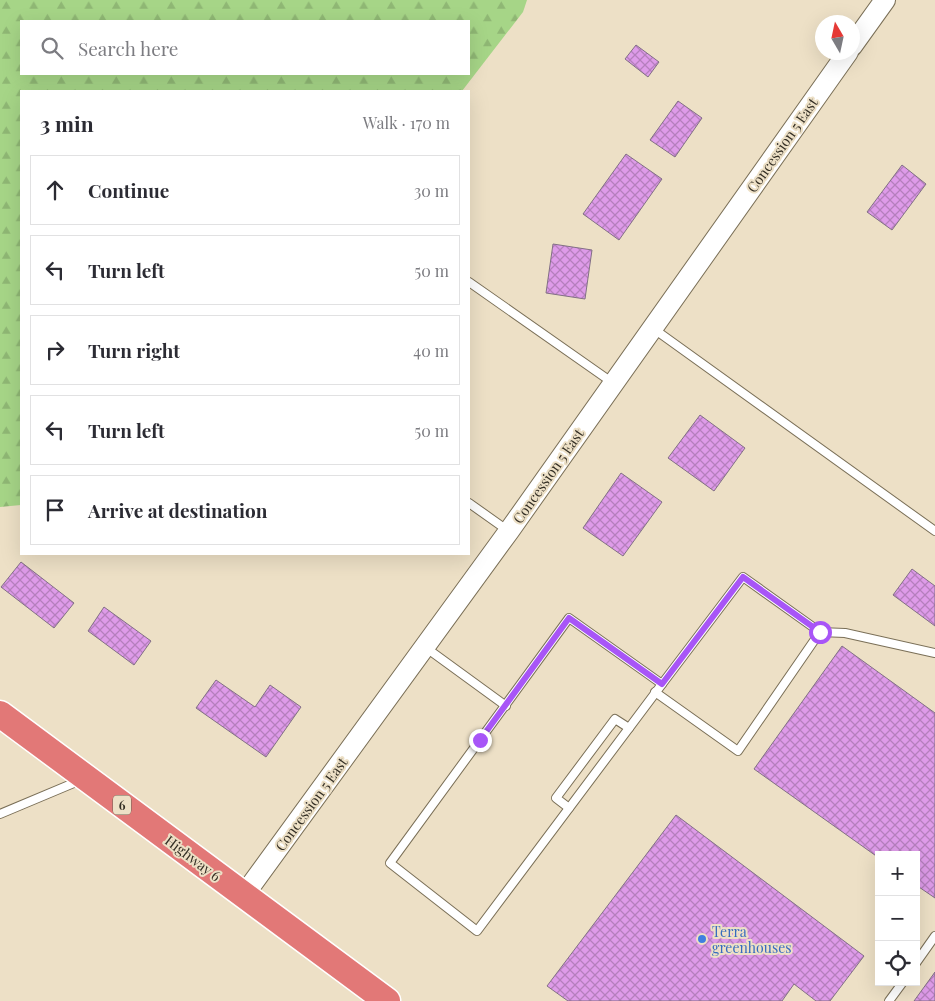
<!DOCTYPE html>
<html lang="en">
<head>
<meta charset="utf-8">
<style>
  :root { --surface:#fff; --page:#f7f7f7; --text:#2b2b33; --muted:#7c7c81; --line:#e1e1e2 }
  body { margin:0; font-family:"Playfair Display",serif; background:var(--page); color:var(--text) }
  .controls { position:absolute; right:15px; bottom:15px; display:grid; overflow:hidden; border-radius:0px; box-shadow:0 5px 20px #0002 }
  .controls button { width:45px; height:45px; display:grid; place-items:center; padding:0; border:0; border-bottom:1px solid var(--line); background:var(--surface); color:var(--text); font:25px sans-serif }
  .compass { position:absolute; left:815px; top:15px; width:45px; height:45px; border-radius:50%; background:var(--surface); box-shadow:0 5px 20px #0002; rotate:351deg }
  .stop { position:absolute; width:15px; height:15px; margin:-11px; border:4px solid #a855f7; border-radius:50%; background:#fff }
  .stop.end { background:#a855f7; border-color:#fff; box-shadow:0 1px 5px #0008 }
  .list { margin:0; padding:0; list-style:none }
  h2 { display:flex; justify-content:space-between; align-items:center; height:65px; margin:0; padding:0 20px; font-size:21px }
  h2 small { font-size:16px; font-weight:400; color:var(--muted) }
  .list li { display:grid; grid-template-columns:32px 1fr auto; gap:15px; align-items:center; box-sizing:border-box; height:70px; margin:0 10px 10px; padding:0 10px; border:1px solid var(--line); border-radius:0px }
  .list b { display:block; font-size:19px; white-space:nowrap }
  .list em { font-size:16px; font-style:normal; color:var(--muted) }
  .icon { flex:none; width:28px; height:28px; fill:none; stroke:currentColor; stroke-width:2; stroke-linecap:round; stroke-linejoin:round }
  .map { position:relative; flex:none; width:935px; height:1001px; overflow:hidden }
  .search { position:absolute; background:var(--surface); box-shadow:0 5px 20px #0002; left:20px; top:20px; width:450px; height:55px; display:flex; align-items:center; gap:12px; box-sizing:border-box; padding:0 18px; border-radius:0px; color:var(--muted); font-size:19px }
  .panel { position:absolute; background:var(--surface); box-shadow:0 5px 20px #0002; left:20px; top:90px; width:450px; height:465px; border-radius:0px }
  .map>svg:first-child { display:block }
</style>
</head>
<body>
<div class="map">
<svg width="935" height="1001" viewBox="0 0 935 1001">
  <defs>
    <pattern id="forest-firs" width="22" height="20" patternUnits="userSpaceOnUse" patternTransform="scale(1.25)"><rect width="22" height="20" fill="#a6d587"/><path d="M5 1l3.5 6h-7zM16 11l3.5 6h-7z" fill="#8fb774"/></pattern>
    <pattern id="building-cross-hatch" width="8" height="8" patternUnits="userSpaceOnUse" patternTransform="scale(1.25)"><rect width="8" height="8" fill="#de9be9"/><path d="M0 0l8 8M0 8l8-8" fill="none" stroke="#b57fbd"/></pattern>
  </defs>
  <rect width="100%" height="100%" fill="#ede0c6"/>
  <!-- forest -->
  <path fill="url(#forest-firs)" fill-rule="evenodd" d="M 0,0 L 527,0 L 523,12 L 462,91 L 21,91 L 21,505 L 0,507 ZM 21,21 L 469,21 L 469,74 L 21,74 Z"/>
  <!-- building -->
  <g fill="url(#building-cross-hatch)" stroke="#827085">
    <polygon points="636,45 659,62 648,77 625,59"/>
    <polygon points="678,101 702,118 675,157 650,140"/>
    <polygon points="626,154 662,179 619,240 583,214"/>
    <polygon points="902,165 926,184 892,230 867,212"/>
    <polygon points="553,244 592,250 585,299 546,293"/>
    <polygon points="700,415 745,448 714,491 668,458"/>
    <polygon points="621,473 662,502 623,556 583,528"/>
    <polygon points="21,562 74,603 54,628 1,587"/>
    <polygon points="912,569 935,586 935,626 893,595"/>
    <polygon points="104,607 151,641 134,665 88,631"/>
    <polygon points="842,646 935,713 935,898 916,885 916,855 879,855 879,858 754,769"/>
    <polygon points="216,680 255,707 270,685 301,707 266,757 196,708"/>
    <polygon points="676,815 864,956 830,1001 816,1001 794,984 782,1001 568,1001 547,986"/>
    <polygon points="935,972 935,1001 914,1001"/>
  </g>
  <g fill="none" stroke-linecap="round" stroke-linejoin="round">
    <defs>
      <g id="service">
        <polyline points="469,282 613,383"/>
        <polyline points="654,329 935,531"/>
        <polyline points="469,503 507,530"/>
        <polygon points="569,618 662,684 477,931 390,863"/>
        <polyline points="820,632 845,633 935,653"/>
        <polyline points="425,647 506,706"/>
        <polyline points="655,692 738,751 820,632 743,577 662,684"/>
        <polyline points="569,808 556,798 615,719 629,728"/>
        <polyline points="0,814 81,780"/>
        <polyline points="916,963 935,936"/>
        <polyline points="889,1001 903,982"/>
      </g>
      <g id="tertiary">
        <polyline points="852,46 885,0"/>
        <polyline points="244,895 509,531 848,52"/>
      </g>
      <polyline id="trunk" points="0,714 387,1001"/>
    </defs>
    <!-- service casing -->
    <use href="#service" stroke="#7a6f57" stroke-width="10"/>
    <!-- tertiary casing -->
    <use href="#tertiary" stroke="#7a6f57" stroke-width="22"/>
    <!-- trunk casing -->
    <use href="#trunk" stroke="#fff" stroke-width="29"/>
    <!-- service -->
    <use href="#service" stroke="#fff" stroke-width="8"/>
    <!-- tertiary -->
    <use href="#tertiary" stroke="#fff" stroke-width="20"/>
    <!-- trunk -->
    <use href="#trunk" stroke="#e27877" stroke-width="26"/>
  </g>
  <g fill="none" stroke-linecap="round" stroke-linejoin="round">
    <!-- route -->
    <polyline stroke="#a855f7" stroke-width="6" points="480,740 569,618 662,684 743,577 820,632"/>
  </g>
  <!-- markers -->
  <circle fill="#3f7fe0" stroke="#ede0c6" stroke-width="2" cx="702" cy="939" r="5"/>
  <g text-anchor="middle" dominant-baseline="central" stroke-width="4" stroke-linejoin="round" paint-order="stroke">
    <!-- shield labels -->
    <rect fill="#ede0c6" stroke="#6b6355" stroke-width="1" x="113" y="795.5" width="18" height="19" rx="4"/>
    <g font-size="12" font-weight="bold" fill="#332e24">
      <text x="122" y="805">6</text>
    </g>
    <!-- street labels -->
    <g font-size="14" fill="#332e24" stroke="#ede0c6">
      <text transform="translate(782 145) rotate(-55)">Concession 5 East</text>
      <text transform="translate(548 476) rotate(-55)">Concession 5 East</text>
      <text transform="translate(311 804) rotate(-54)">Concession 5 East</text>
      <text transform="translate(193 858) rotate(37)">Highway 6</text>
    </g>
    <!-- shop labels -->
    <g font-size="14" fill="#366cbe" stroke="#ede0c6" text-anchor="start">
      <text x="712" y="931">Terra<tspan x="712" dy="16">greenhouses</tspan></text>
    </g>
  </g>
</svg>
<div class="controls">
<button>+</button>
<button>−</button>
<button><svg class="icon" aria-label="locate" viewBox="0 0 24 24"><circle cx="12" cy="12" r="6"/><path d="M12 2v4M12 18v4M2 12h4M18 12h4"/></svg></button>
</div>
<svg class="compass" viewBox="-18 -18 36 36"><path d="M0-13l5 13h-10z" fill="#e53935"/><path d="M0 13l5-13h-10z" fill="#7c7c81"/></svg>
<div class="stop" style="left:820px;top:632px"></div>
<div class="stop end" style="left:480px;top:740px"></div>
<div class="search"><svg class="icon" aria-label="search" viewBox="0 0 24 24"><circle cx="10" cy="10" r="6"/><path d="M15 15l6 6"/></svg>Search here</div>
<section class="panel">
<h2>3 min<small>Walk · 170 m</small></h2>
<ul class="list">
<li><svg class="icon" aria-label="ahead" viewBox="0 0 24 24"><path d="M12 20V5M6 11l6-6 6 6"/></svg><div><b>Continue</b></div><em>30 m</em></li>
<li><svg class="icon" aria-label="left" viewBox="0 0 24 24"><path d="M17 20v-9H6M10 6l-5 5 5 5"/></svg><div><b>Turn left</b></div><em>50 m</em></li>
<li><svg class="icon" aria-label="right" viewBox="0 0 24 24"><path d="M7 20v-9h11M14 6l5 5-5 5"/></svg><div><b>Turn right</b></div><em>40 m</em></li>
<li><svg class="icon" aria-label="left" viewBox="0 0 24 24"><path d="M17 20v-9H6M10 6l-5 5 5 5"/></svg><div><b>Turn left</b></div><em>50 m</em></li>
<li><svg class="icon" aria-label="arrive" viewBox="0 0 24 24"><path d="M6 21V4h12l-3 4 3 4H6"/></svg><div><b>Arrive at destination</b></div></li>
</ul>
</section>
</div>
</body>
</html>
